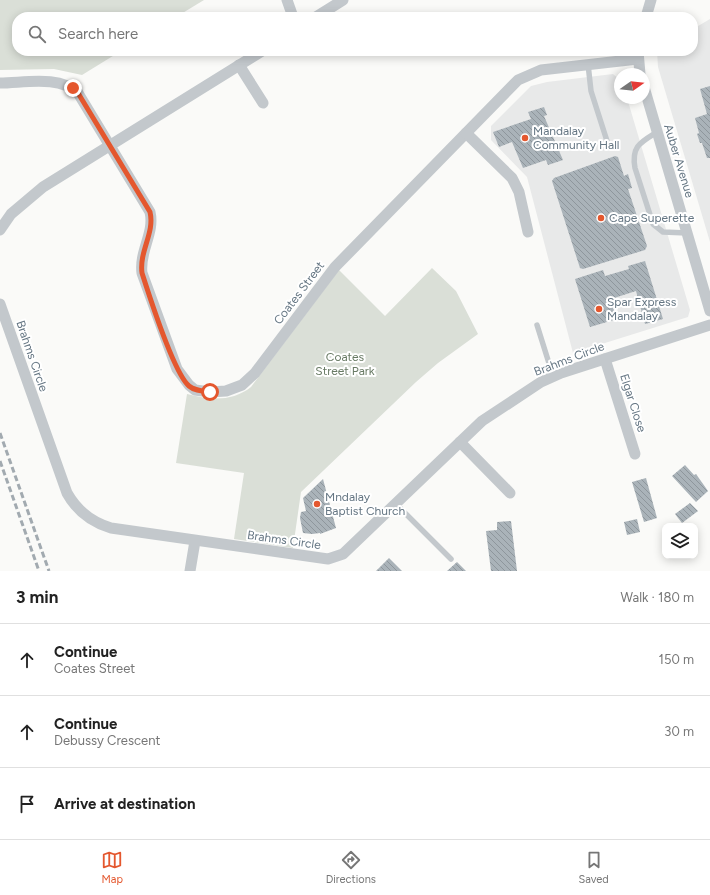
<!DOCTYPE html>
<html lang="en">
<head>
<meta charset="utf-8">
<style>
  :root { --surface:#fff; --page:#f2f2f2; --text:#222; --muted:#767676; --line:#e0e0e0; --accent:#e4572e }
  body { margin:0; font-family:Figtree,sans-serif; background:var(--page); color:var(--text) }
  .controls { position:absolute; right:12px; bottom:12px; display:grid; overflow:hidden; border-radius:8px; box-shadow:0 2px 10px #0003 }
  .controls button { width:36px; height:36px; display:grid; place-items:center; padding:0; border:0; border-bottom:1px solid var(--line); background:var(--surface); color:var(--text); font:20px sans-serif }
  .compass { position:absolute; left:614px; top:68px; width:36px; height:36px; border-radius:50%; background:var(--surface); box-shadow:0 2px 10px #0003; rotate:76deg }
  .stop { position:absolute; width:12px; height:12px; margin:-9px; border:3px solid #e4572e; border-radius:50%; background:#fff }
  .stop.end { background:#e4572e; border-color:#fff; box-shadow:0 1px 4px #0008 }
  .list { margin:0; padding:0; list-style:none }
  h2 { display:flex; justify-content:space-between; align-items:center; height:52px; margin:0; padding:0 16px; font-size:17px }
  h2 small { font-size:13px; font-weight:400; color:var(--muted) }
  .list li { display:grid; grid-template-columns:26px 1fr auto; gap:12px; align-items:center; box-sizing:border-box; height:72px; padding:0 16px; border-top:1px solid var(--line) }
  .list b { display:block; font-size:15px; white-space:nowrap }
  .list p { margin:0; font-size:13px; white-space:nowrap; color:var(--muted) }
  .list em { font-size:13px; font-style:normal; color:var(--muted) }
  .icon { flex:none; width:22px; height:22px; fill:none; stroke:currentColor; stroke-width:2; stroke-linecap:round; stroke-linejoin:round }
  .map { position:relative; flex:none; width:710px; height:571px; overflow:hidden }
  .search { position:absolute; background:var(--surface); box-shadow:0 2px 10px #0003; left:12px; right:12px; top:12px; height:44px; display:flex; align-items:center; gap:10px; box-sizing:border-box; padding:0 14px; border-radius:16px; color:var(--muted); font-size:15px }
  .sheet { height:268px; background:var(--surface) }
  nav { display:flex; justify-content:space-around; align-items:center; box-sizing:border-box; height:56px; border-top:1px solid var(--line); background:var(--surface); font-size:11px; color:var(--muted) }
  nav a { display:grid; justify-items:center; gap:2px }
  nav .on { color:var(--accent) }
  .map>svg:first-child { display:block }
</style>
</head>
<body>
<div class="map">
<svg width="710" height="571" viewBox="0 0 710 571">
  <defs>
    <pattern id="building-back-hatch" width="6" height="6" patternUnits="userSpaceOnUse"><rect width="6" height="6" fill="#aab3b9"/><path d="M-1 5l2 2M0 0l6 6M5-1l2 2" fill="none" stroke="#8e969c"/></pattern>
  </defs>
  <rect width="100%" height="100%" fill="#fafaf8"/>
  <!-- built -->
  <g fill="#e8e9e9">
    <polygon points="710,19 710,242 658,67 657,51 693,51 693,29"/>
    <polygon points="613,74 620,80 620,98 627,98 690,310 688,317 573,353 527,177 491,140 491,126 531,86 547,82"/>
  </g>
  <!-- green -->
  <g fill="#dadfd7">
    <polygon points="0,0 204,0 176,17 17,17 17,51 121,51 82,75 54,69 0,70"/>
    <path d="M 432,268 L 456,291 L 478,334 L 438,363 L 416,382 L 301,492 L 293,548 L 234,539 L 244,473 L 176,463 L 187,394 C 210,400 232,402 251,387 L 339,270 L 385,316 Z"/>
  </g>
  <!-- building -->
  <g fill="url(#building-back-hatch)">
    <polygon points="710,86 710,158 707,158 702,143 700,143 697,134 699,133 695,118 707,114 700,89"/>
    <polygon points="544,107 547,115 544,116 563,160 548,165 546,160 523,168 512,142 499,147 493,132 531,119 528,112"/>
    <polygon points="615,156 618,157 624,176 628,174 632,188 628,189 647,246 645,250 583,269 580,268 552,181 554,178"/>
    <polygon points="645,261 663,319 645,324 636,291 611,299 617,319 590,327 575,279 603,270 605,276 629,269 628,266"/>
    <polygon points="685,465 694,475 696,474 708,491 696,502 672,476"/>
    <polygon points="646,478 657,518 644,522 632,482"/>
    <polygon points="323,479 336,528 320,534 320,533 312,534 303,533 300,518 301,512 306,511 303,498"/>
    <polygon points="690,503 698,511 682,523 675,514"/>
    <polygon points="637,519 640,532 627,535 624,522"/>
    <polygon points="511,521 517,571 491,571 486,531 497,530 497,522"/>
    <polygon points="389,558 402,571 376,571"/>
    <polygon points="457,562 466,571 447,571"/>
  </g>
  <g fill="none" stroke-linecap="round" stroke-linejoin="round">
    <!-- lane -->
    <g stroke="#c3c8cc" stroke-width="5.5">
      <polyline points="588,64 591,91 607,141"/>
      <path d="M 657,132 C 641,142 631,146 635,168 L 653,224 L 663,232 L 687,233"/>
      <polyline points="537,325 553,376"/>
      <polyline points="396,504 451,559"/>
    </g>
    <!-- street -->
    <g stroke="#c3c8cc" stroke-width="11">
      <polyline points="287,0 293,17"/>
      <polyline points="316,17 343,0"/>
      <polyline points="646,17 651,0"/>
      <polyline points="638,51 640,74"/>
      <polyline points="239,65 263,103"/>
      <path d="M 0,83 C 24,83 59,75 78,93 L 150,212 C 155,233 139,251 142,273 L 177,369 L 189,385 L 195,390 L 210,392 L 226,391 L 242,385 L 255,373 L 335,267 L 518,80 L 541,70 L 638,59"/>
      <polyline points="644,87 710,311"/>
      <polyline points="466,133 512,178 519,192 528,232"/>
      <polyline points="0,230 11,214 43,187 262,51"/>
      <path d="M 0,304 L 67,493 C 77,511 91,522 111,528 L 328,559 L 343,554 L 482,421 L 541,382 L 561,373 L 710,325"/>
      <polyline points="605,359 635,454"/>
      <polyline points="460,442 510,493"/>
      <polyline points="190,571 195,541"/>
    </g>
    <!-- rail -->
    <g stroke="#a2aab0" stroke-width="3" stroke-dasharray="6 3" stroke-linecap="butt">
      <polyline points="0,433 49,571"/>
      <polyline points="0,461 39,571"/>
    </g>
  </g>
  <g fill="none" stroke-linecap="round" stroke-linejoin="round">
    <!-- route -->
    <path stroke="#e4572e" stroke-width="5" d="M 73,88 L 78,93 L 150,212 C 155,233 139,251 142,273 C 149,295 174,373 189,386 C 195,391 202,391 210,392"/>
  </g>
  <!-- markers -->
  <g fill="#e4572e" stroke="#fff" stroke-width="1.5">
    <circle cx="525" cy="138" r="4"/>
    <circle cx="601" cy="218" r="4"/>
    <circle cx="599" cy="309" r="4"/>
    <circle cx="317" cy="504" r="4"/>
  </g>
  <g text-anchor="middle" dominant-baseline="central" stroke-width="4" stroke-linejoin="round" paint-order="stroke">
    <!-- poi labels -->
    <g font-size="12" fill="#657683" stroke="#fff" text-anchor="start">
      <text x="533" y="131">Mandalay<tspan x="533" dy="14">Community Hall</tspan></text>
      <text x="609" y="218">Cape Superette</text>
      <text x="607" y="302">Spar Express<tspan x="607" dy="14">Mandalay</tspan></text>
      <text x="325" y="497">Mndalay<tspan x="325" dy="14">Baptist Church</tspan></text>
    </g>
    <!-- street labels -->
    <g font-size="12" fill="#657683" stroke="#fff">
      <text transform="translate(679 161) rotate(73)">Auber Avenue</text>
      <text transform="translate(299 293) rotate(-53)">Coates Street</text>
      <text transform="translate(32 356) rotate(71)">Brahms Circle</text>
      <text transform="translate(569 359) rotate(-21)">Brahms Circle</text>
      <text transform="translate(633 403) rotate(72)">Elgar Close</text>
      <text transform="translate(284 540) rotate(8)">Brahms Circle</text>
    </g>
    <!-- park labels -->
    <g font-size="12" fill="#687a64" stroke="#fff">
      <text x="345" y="357">Coates<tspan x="345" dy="14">Street Park</tspan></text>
    </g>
  </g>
</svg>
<div class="controls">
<button><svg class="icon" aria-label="layers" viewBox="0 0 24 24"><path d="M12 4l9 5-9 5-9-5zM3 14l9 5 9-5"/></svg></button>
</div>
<svg class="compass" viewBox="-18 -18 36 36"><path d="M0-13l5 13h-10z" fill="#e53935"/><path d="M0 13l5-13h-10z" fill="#767676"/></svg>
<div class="stop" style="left:210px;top:392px"></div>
<div class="stop end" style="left:73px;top:88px"></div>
<div class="search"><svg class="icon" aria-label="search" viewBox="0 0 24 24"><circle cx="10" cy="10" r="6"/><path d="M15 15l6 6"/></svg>Search here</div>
</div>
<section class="sheet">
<h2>3 min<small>Walk · 180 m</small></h2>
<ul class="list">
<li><svg class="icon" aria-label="ahead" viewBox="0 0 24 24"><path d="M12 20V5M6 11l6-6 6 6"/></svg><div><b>Continue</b><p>Coates Street</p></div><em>150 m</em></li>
<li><svg class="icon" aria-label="ahead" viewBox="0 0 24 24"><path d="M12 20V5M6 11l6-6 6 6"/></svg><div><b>Continue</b><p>Debussy Crescent</p></div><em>30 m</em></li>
<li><svg class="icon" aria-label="arrive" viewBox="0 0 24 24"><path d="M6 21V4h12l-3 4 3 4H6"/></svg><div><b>Arrive at destination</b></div></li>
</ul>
</section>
<nav>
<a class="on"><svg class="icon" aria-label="map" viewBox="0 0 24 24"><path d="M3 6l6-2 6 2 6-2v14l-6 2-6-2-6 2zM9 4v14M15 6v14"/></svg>Map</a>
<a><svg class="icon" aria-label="directions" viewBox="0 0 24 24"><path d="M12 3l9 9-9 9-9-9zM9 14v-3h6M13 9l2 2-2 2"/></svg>Directions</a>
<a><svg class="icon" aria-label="saved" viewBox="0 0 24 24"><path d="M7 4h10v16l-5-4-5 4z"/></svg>Saved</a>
</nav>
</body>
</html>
